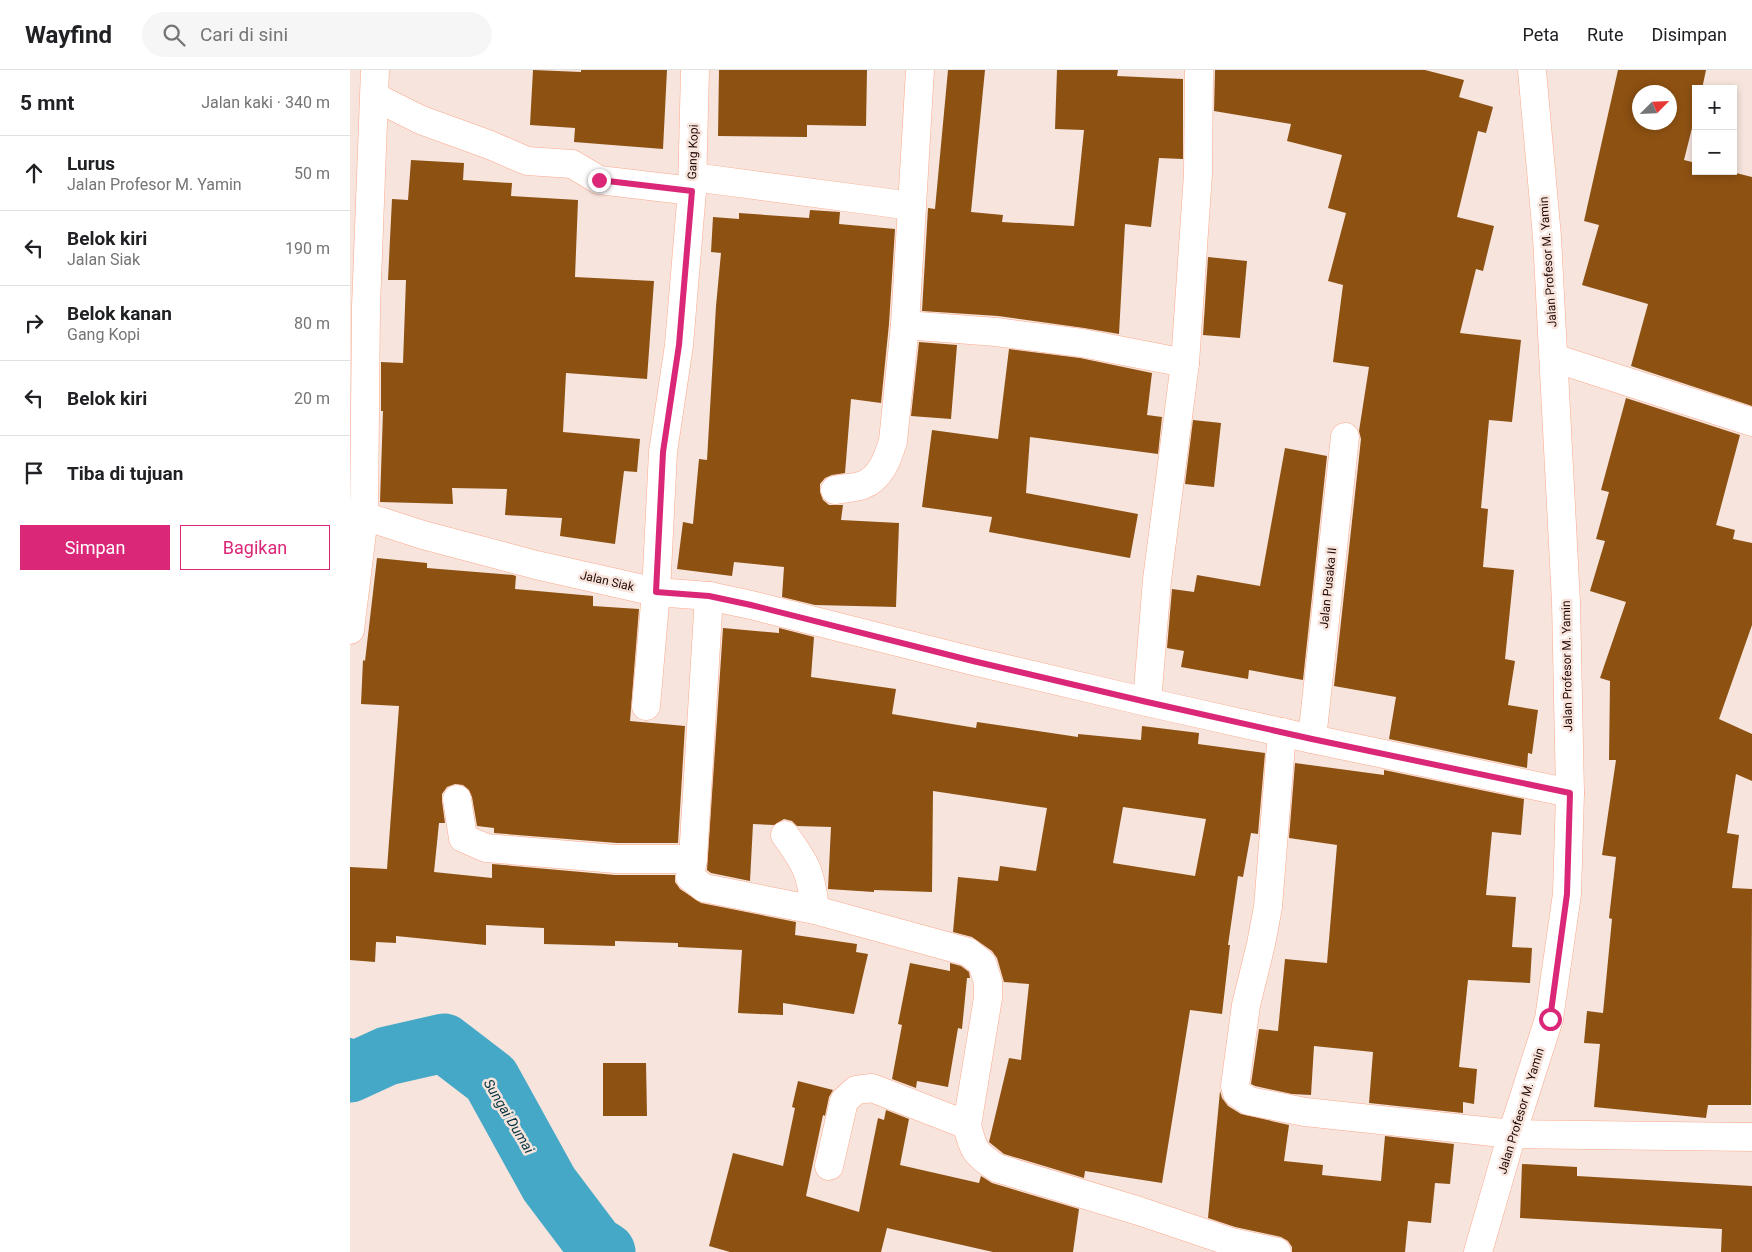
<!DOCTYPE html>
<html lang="id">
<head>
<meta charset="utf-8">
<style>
  :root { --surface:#fff; --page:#f6f6f6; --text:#202124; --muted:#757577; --line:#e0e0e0; --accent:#db2777 }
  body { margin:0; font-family:Roboto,sans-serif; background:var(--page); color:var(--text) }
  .controls { position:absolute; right:15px; top:15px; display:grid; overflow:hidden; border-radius:0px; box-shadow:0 2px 8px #0003 }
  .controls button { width:45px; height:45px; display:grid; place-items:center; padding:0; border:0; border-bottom:1px solid var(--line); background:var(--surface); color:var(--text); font:25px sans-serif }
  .compass { position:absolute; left:1282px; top:15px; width:45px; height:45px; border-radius:50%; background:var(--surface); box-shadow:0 2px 8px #0003; rotate:66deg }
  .stop { position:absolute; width:15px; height:15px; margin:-11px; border:4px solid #db2777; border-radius:50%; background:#fff }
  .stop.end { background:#db2777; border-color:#fff; box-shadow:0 1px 5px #0008 }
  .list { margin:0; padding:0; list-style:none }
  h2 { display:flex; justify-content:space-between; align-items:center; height:65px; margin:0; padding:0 20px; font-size:21px }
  h2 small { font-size:16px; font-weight:400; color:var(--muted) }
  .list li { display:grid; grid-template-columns:32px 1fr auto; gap:15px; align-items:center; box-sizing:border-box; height:75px; padding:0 20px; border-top:1px solid var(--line) }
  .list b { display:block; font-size:19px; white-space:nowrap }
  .list p { margin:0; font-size:16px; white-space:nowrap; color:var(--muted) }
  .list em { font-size:16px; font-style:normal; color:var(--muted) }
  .actions { display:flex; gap:10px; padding:15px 20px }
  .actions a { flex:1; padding:11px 0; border:1px solid var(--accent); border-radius:0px; text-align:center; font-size:18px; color:var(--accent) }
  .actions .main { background:var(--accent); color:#fff }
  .icon { flex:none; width:28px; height:28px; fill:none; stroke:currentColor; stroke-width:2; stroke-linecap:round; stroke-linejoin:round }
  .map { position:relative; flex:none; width:1402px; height:1182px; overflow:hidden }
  header { display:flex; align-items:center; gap:30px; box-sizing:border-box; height:70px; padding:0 25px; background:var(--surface); border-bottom:1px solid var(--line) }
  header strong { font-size:24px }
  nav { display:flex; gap:28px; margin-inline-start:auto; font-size:18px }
  .search { width:350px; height:45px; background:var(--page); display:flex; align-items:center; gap:12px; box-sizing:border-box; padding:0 18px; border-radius:28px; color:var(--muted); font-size:19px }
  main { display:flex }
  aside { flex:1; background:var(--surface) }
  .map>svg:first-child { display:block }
</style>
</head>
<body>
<header>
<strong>Wayfind</strong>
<div class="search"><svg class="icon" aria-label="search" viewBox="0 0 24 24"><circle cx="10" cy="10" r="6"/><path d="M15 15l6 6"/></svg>Cari di sini</div>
<nav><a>Peta</a><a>Rute</a><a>Disimpan</a></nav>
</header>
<main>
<aside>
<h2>5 mnt<small>Jalan kaki · 340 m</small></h2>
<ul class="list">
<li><svg class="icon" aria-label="ahead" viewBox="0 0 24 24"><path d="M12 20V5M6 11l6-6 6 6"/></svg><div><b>Lurus</b><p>Jalan Profesor M. Yamin</p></div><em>50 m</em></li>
<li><svg class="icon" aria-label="left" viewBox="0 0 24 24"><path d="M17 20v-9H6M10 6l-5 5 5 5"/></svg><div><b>Belok kiri</b><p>Jalan Siak</p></div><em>190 m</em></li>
<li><svg class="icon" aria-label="right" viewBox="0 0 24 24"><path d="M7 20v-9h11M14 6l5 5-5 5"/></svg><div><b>Belok kanan</b><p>Gang Kopi</p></div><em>80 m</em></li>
<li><svg class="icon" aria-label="left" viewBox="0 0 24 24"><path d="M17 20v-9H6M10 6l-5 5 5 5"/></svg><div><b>Belok kiri</b></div><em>20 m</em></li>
<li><svg class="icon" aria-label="arrive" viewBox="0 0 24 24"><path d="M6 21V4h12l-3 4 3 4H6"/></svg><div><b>Tiba di tujuan</b></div></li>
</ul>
<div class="actions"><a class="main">Simpan</a><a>Bagikan</a></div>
</aside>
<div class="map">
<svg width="1402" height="1182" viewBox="0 0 1402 1182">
  <rect width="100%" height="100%" fill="#f6e4dd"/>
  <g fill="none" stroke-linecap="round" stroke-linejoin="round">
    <!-- stream -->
    <polyline stroke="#45a8c6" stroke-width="10" points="0,973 37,986"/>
    <!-- river -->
    <polyline stroke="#45a8c6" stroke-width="59" points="0,1003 37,986 94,973 141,1009 199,1114 245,1175 256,1182"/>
  </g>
  <!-- building -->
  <g fill="#8d5112" fill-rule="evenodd">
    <polygon points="183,0 231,2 231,0 317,0 313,79 224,72 225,58 180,55"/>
    <polygon points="369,0 517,0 516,56 457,55 457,67 368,66"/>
    <polygon points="598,0 635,0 621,142 653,145 652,152 724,156 734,60 705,59 707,0 768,0 767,6 833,9 833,89 809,88 801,157 775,154 769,264 734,258 648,246 572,241 578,138 585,139"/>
    <polygon points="865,0 1075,0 1114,10 1109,27 1143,37 1136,63 1128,61 1107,147 1144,156 1133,201 1126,199 1110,263 1171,270 1162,352 1139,350 1131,438 1138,439 1133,497 1164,500 1155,589 1165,591 1158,635 1188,640 1182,684 1178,683 1177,698 1039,669 1046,627 984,616 1011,369 1009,361 1019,297 983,292 993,215 978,211 996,143 978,138 992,85 937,71 941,54 864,41"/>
    <path d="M 1268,0 L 1356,0 L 1352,19 L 1346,19 L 1346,42 L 1334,90 L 1346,93 L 1346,101 L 1378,101 L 1402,107 L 1402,336 L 1281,296 L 1298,234 L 1232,215 L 1249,155 L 1234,151 ZM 1290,22 L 1320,22 L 1320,52 L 1290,52 Z"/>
    <polygon points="61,90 114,93 113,110 162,113 161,126 228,130 225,207 304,211 297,309 216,303 213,362 290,369 287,402 274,401 265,474 210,466 212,448 155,445 157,419 102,418 103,434 30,432 33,341 31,341 31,292 53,293 56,210 38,210 42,129 58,130"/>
    <polygon points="460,140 490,142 489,154 545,159 539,254 531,333 501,329 495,403 482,405 475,408 470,414 470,422 473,430 479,435 493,435 491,450 549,453 546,537 465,535 432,527 434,497 384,492 382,506 327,499 333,452 343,454 349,389 357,390 366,236 371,183 361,182 363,147 389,149 389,143 459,148"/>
    <polygon points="858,187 897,191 890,268 853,265"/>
    <polygon points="569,272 607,275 601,349 561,346"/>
    <polygon points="659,279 730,288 802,303 797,345 812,347 808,384 680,367 676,423 788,444 780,488 639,462 642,447 572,437 582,360 648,369"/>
    <polygon points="1276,328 1390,365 1366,455 1385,460 1383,469 1402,473 1402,555 1369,649 1402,664 1402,711 1386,704 1377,763 1389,765 1382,818 1402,819 1401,1035 1358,1035 1356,1048 1244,1037 1250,974 1234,973 1237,941 1253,943 1262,849 1259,848 1266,787 1252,785 1266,690 1259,690 1260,611 1250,608 1276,532 1240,521 1255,471 1246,469 1259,422 1251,420"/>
    <polygon points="843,350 871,353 864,417 835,414"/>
    <polygon points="935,378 977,386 953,610 899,600 898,609 831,597 834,581 817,578 822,519 844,522 847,505 910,516"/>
    <polygon points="27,488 77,493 77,498 163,505 166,506 165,519 243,526 243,536 289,539 280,651 335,656 328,773 267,773 144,763 144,758 127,756 122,727 119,720 113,715 105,714 97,717 92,724 92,731 95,753 89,753 84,802 142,808 142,794 265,805 325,805 325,812 330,819 351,833 446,852 445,865 507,874 506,882 518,884 504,944 433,933 433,945 388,943 392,880 328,877 328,873 265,871 265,876 194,874 194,858 136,855 136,875 46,866 46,873 26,872 25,892 0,890 0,797 37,799 49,636 11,634 13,590 15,591"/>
    <path d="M 373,558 L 429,563 L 429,558 L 464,567 L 461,607 L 546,619 L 542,644 L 626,658 L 627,652 L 728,667 L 728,664 L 791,670 L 792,656 L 849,663 L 848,674 L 915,683 L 908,764 L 901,763 L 893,807 L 888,806 L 878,875 L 880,875 L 872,944 L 840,940 L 812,1113 L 735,1101 L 734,1108 L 654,1084 L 639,1072 L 659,988 L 671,990 L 679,914 L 654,912 L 647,888 L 642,881 L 622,867 L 603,862 L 608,807 L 648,811 L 650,796 L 686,801 L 697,738 L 583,721 L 582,822 L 524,820 L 524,822 L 478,819 L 481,757 L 447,756 L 442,751 L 434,749 L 424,755 L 403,754 L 400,811 L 361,803 L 357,800 ZM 773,737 L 856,749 L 845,806 L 763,793 Z"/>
    <polygon points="945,693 1034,705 1034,700 1174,729 1171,765 1142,762 1136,825 1166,827 1162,877 1182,878 1180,913 1118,910 1109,997 1127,999 1124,1034 1113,1032 1113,1043 1019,1033 1023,982 964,976 961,1025 942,1024 905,1016 901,1014 909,959 928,961 935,889 977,893 987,775 939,768"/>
    <polygon points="560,893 600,901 600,893 611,896 619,902 620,908 617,908 612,959 608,958 598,1017 567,1011 566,1018 542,1009 552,955 548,954"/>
    <polygon points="253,993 296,993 297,1046 253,1046"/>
    <polygon points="448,1011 483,1020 479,1027 475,1046 473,1045 456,1126 509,1142 528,1048 534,1050 536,1040 559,1049 550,1095 629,1113 631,1106 642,1113 729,1139 723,1182 643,1182 537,1158 531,1182 380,1182 359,1176 383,1083 433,1096 445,1038 442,1037"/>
    <polygon points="870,1021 872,1028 878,1036 891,1044 939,1055 934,1091 973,1095 972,1105 1031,1111 1035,1066 1104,1074 1100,1114 1085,1113 1081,1153 1058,1151 1055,1182 942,1182 942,1177 938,1171 931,1167 885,1157 858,1148"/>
    <polygon points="1172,1094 1227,1097 1227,1106 1402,1116 1402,1182 1371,1182 1372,1159 1170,1148"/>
  </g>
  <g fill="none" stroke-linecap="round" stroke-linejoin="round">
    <defs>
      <g id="minor">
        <polyline points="25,27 71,50 140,75 177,91 222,94 249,110 342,121"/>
        <polyline points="343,107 562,136"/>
        <polyline points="555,255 570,0"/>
        <polyline points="1204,288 1402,352"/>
        <path d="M 485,420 C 494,418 505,418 513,415 C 531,408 538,388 543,371 L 555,255 L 646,262 L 732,273 L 835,293"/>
        <polyline points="0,444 14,446 73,465 186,495 306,522 359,526 401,535 623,591 797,632 962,669 1220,723"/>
        <path d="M 359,526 L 343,789 L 340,807 L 354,818 L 465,840 L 618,882 L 632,893 L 638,912 L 638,928 L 617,1055 C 623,1080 625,1084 647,1098 L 789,1141 L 881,1172 L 927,1182"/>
        <polyline points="0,560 14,446 16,237 25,0"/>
        <polyline points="797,632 807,510 835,293 848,104 849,0"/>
        <polyline points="296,636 306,522 313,382 329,275 342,121 345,0"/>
        <polyline points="932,662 918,837 911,874 896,935 885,1016 887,1023 899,1031 955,1042 1162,1064 1402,1067"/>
        <polyline points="962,669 995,367"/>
        <polyline points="107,729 113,768 136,778 266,789 343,789"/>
        <path d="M 435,765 C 457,795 461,803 465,840"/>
        <polyline points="479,1096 494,1031 506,1020 522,1018 617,1055"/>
        <polyline points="1128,1182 1162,1064 1199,949 1217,824 1220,723 1216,532 1197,167 1182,0"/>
      </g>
    </defs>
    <!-- minor casing -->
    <use href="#minor" stroke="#fda98b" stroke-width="29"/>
    <!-- minor -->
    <use href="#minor" stroke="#fff" stroke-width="28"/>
  </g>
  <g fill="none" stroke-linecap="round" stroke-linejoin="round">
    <!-- route -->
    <polyline stroke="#db2777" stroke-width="6" points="249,110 342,121 329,275 313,382 306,522 359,526 401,535 623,591 797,632 962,669 1220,723 1217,824 1200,949"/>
  </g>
  <g text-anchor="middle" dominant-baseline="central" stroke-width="5" stroke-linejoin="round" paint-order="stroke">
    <!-- street labels -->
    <g font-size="12" fill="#240701" stroke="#f6e4dd">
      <text transform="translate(343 82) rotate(-88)">Gang Kopi</text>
      <text transform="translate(1198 192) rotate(-94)">Jalan Profesor M. Yamin</text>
      <text transform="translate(257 511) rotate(13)">Jalan Siak</text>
      <text transform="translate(978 518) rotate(-84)">Jalan Pusaka II</text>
      <text transform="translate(1217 596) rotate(-91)">Jalan Profesor M. Yamin</text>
      <text transform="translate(1171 1041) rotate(-73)">Jalan Profesor M. Yamin</text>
    </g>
    <!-- water labels -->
    <g font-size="14" font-style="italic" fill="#063542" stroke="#f6e4dd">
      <text transform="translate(159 1046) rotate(59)">Sungai Dumai</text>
    </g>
  </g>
</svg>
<div class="controls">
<button>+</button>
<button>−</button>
</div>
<svg class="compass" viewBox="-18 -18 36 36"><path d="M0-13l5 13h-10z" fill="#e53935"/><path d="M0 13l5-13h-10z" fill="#757577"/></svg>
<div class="stop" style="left:1200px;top:949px"></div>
<div class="stop end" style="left:249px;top:110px"></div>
</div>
</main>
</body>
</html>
